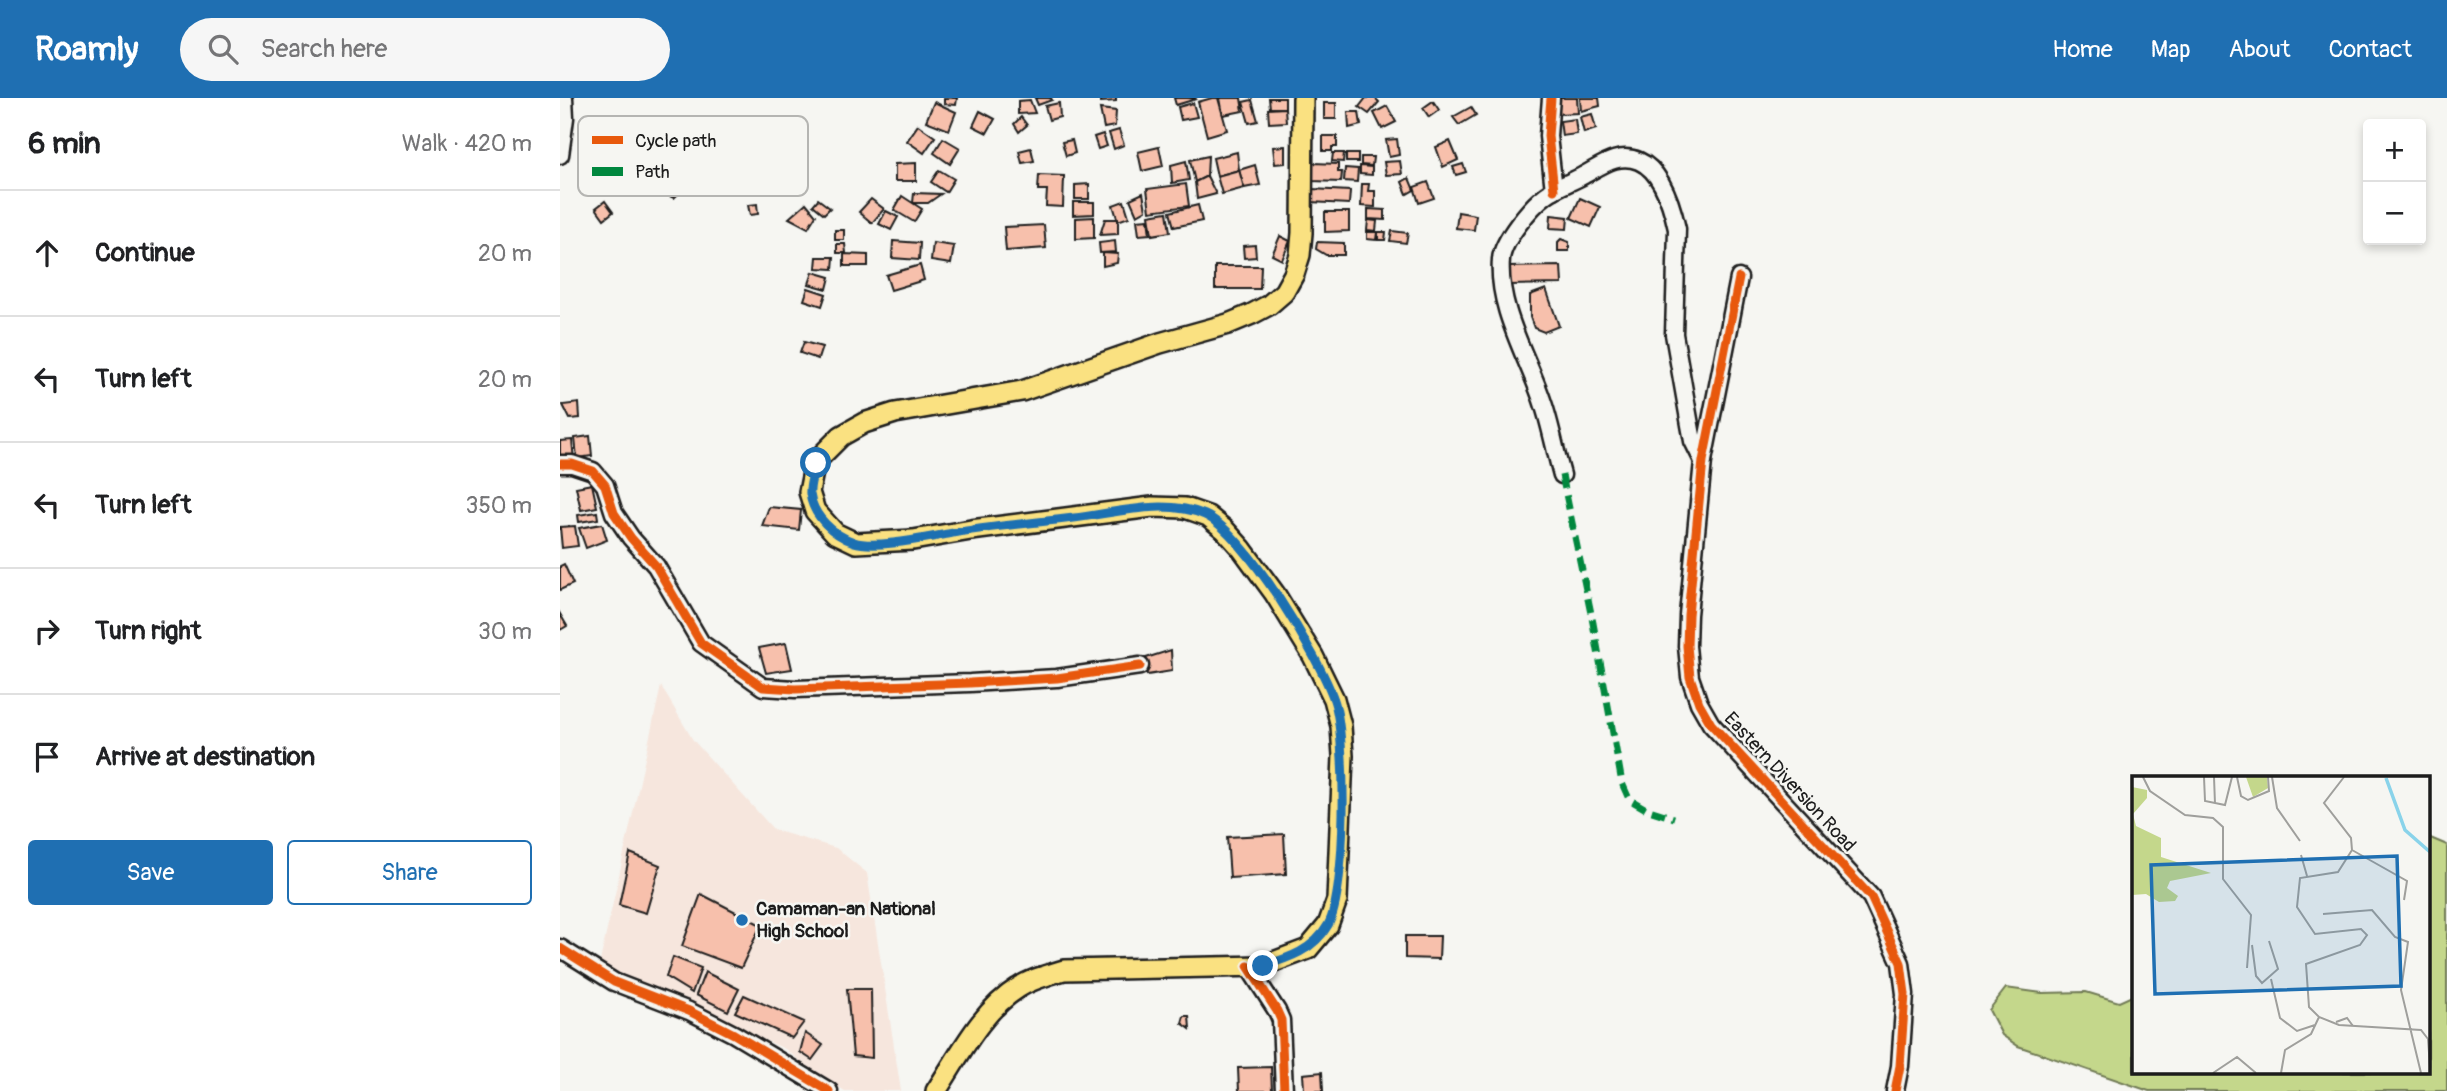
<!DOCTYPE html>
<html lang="en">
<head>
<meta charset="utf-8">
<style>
  :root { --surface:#fff; --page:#f6f6f6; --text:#202124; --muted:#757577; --line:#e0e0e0; --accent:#1f6fb2 }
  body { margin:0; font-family:Pangolin,sans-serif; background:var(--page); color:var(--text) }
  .controls { position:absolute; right:21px; top:21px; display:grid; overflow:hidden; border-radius:7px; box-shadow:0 4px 10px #0003 }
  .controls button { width:63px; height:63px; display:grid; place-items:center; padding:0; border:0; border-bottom:2px solid var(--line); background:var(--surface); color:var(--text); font:35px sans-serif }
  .stop { position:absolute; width:21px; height:21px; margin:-16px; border:5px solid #1f6fb2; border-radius:50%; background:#fff }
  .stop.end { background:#1f6fb2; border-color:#fff; box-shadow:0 2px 7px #0008 }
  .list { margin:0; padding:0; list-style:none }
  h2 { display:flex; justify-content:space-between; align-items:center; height:91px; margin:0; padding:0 28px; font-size:30px }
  h2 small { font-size:23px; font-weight:400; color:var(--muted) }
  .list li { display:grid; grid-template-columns:46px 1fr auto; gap:21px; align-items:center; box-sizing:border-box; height:126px; padding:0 28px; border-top:2px solid var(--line) }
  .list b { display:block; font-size:26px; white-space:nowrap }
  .list em { font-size:23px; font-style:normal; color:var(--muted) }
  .actions { display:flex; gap:14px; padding:21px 28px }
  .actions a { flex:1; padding:16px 0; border:2px solid var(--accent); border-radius:7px; text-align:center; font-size:24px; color:var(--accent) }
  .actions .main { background:var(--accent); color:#fff }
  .icon { flex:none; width:38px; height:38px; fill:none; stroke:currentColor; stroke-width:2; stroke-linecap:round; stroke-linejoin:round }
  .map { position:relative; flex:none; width:1887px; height:993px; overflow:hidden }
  header { display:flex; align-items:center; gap:42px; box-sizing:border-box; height:98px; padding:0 35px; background:var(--accent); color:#fff }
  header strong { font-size:33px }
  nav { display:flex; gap:38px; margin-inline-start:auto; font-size:24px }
  .search { width:490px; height:63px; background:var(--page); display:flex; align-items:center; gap:18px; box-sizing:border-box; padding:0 24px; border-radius:38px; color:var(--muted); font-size:26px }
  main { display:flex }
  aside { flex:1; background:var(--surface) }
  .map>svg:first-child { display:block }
</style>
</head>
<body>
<header>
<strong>Roamly</strong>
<div class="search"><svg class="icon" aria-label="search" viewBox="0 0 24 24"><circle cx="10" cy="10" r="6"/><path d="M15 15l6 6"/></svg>Search here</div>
<nav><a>Home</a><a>Map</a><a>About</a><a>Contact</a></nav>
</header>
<main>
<aside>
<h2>6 min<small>Walk · 420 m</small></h2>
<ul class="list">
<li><svg class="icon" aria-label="ahead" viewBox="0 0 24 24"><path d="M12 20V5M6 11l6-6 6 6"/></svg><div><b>Continue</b></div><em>20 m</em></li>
<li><svg class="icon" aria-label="left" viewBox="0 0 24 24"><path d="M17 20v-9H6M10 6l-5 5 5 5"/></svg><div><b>Turn left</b></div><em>20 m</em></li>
<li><svg class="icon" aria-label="left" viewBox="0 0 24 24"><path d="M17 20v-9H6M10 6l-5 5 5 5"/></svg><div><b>Turn left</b></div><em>350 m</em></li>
<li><svg class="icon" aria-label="right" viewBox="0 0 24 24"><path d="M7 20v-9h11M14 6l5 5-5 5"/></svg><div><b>Turn right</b></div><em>30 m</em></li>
<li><svg class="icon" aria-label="arrive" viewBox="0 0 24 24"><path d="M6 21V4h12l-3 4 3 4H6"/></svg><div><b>Arrive at destination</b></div></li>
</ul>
<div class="actions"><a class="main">Save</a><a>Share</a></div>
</aside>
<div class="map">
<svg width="1887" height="993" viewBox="0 0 1887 993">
  <rect width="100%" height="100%" fill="#f6f6f2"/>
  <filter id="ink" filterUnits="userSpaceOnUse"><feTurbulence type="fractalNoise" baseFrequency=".0143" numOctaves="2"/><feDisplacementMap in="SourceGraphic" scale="14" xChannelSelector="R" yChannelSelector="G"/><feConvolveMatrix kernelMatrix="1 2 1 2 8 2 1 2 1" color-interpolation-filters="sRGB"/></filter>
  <g filter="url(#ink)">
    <!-- built -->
    <polygon fill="#f6e6dd" points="101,588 133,642 214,732 276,750 307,775 341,993 285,993 256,976 225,951 39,868"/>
    <!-- green -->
    <polygon fill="#c4d78b" stroke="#707a54" stroke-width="2" points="1868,739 1887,747 1887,993 1589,993 1458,948 1442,937 1429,912 1446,890 1482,895 1526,894 1559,904 1574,897 1574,974 1868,974"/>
    <!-- building -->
    <g fill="#f7c0ac" stroke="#1c1c1c" stroke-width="2">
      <polygon points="384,0 397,0 396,7 384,6"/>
      <polygon points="475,0 491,0 492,2 478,7"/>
      <polygon points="541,0 556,0 556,3 541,4"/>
      <polygon points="614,0 635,0 636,1 616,7"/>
      <polygon points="652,0 658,0 667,32 647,38 638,4"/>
      <polygon points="660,0 681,0 683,13 663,17"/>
      <polygon points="709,0 725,0 725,10 710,10"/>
      <polygon points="806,0 815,0 819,4 809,16 799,9"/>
      <polygon points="996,0 1017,0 1018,15 998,16"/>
      <polygon points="1020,0 1039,0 1040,8 1021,13"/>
      <polygon points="470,2 475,15 458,16 458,3"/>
      <polygon points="692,2 698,23 689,25 683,4"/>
      <polygon points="873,3 879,12 869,19 863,10"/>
      <polygon points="374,4 396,14 389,32 366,23"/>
      <polygon points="499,5 500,19 489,22 485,8"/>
      <polygon points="633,5 637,19 621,22 618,9"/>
      <rect x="764" y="5" width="12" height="16"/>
      <polygon points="827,8 836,24 822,31 814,15"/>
      <polygon points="911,9 916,17 899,27 893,19"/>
      <polygon points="725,10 726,24 709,25 708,11"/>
      <polygon points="540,11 556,13 555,28 544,30"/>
      <polygon points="420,13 435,21 427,35 413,28"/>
      <polygon points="788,14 799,14 801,27 789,30"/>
      <polygon points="1032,16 1036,31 1024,35 1020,19"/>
      <polygon points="461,19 467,27 459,34 454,26"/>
      <polygon points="1015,21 1017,36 1002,38 1000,23"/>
      <polygon points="358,27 375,39 364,55 347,43"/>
      <polygon points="559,32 564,47 554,51 549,35"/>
      <polygon points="543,36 547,48 538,51 534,39"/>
      <polygon points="763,38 777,38 777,49 772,49 772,53 763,53"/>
      <polygon points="383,40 400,50 390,66 374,55"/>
      <polygon points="837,41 839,57 829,59 826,42"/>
      <polygon points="512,42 515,55 506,58 502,44"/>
      <polygon points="890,43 898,62 883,69 876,49"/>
      <polygon points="725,48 725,65 715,66 713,49"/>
      <polygon points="599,49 603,68 582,73 578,54"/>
      <polygon points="471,50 474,63 462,65 459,53"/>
      <polygon points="677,54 679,72 657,78 653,60"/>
      <polygon points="773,55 784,55 783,64 772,63"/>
      <rect x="786" y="56" width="12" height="8"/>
      <polygon points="648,58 647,78 635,84 630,62"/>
      <polygon points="801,59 813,59 812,68 801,67"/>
      <polygon points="626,63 629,82 612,85 611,67"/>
      <polygon points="840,63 842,76 826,77 824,64"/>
      <polygon points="356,65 356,83 335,83 335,66"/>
      <polygon points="753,65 778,66 778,74 782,74 781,84 752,83"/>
      <polygon points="903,66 906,74 896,77 893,69"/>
      <polygon points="695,67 700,87 684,90 679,72"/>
      <polygon points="800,68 812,69 812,77 800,76"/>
      <polygon points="785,70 798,71 797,84 784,83"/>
      <polygon points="379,72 394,81 386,94 371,84"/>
      <polygon points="679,72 684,90 662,96 657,78"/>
      <polygon points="479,77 504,78 503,109 486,108 487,92 478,92"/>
      <polygon points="647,78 656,96 637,101 635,84"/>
      <polygon points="849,80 854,92 847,96 842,84"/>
      <polygon points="868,84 874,100 859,105 854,89"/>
      <polygon points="529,86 529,101 515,101 515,87"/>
      <polygon points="626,86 629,108 590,113 587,91"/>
      <polygon points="802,86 809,86 808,93 815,93 815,109 801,108"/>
      <polygon points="116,88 121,93 114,100 107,97"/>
      <polygon points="751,91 790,93 789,106 750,104"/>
      <polygon points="354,95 381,96 368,105 353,105"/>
      <polygon points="583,95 586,112 577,117 570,101"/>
      <polygon points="342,98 362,111 354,124 334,112"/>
      <polygon points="1020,100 1040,109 1031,129 1011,120"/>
      <polygon points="258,101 270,110 264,116 253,107"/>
      <polygon points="311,101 324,111 312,125 299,114"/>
      <polygon points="45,103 53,114 44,121 36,110"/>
      <polygon points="564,103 569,119 558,123 553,107"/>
      <polygon points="513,104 534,104 534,116 513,117"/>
      <polygon points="246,105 256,117 248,130 229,120"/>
      <polygon points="197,106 198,116 190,117 188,107"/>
      <polygon points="638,107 642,123 614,129 610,114"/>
      <polygon points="808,111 825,112 825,122 808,121"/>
      <polygon points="326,113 338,119 331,132 319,126"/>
      <polygon points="607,114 610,134 592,137 589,117"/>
      <polygon points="765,114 789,114 789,133 765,134"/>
      <polygon points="898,114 916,117 914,132 896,130"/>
      <polygon points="991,117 1008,119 1007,131 990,130"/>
      <polygon points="534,119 534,140 516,141 516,120"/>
      <polygon points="545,121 558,121 558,136 540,137"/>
      <polygon points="588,121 590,136 579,137 577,122"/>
      <polygon points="808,122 817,123 816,133 807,132"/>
      <polygon points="484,127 486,150 446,153 444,129"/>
      <rect x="275" y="132" width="9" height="10"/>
      <polygon points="832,133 848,135 846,145 830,143"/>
      <polygon points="807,134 817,134 816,142 807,141"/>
      <polygon points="818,134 826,134 825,142 818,142"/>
      <polygon points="720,138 730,143 722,162 712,157"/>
      <polygon points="1001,141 1009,144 1009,153 998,153 998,144"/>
      <polygon points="333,143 360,145 359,162 332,160"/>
      <polygon points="555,143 556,154 540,155 539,145"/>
      <polygon points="757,144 784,145 784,157 766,157 756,151"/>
      <polygon points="373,145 394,148 391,166 371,163"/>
      <polygon points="277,146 285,146 286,155 277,155"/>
      <polygon points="695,147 696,159 684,160 683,148"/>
      <polygon points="543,155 558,156 557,165 543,168"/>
      <polygon points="284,156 308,157 308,168 284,168"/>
      <polygon points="257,159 274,159 273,171 256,170"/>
      <polygon points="360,167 364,182 331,192 326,177"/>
      <polygon points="655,168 701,168 700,191 655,191"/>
      <polygon points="1001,168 1002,186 949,187 949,169"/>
      <polygon points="253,174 270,179 267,191 249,186"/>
      <polygon points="248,190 266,196 262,208 244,202"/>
      <polygon points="986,191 999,228 984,234 974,230 970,219 970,197"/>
      <polygon points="244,244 262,249 258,261 240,255"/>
      <polygon points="19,305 20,320 10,321 3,307"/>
      <polygon points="30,338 32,358 17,360 15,340"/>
      <polygon points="12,342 14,362 0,363 0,343"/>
      <polygon points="32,386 37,409 21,412 16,389"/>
      <polygon points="209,409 241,412 239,432 202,428"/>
      <polygon points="37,414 38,421 19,424 18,417"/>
      <polygon points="42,426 47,442 26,450 19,430"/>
      <polygon points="15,428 18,448 2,450 0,429"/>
      <polygon points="4,466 13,486 0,492 0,468"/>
      <polygon points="0,516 7,528 0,532"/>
      <polygon points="226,545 232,571 206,575 199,550"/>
      <polygon points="611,552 612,573 587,577 583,561"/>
      <polygon points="724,736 726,776 670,780 667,739"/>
      <polygon points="70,755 100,767 86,815 59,807"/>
      <polygon points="141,796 201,827 181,870 122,848"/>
      <polygon points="845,838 880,838 879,861 845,860"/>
      <polygon points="113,859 141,870 132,895 106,879"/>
      <polygon points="145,874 179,891 168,913 136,897"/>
      <polygon points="287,891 311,891 312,960 293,958"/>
      <polygon points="184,897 244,924 232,940 175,914"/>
      <polygon points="624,918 629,918 630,931 622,925"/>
      <polygon points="245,935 263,947 252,962 240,954"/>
      <polygon points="711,969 712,993 679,993 678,970"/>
      <polygon points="762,974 763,993 741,993 744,991 743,976"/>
    </g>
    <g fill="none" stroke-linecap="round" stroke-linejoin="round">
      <defs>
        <g id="minor">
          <polyline points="991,0 988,38 994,92"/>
          <polyline points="0,57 5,20 4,0"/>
          <polyline points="1179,180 1143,363 1128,517 1127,548 1130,579 1139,605 1151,626 1311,799 1341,865 1345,896 1340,968 1335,993"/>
          <polyline points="0,366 12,366 33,373 45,387 54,415 71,440 96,468 141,545 203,589 235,591 410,585 497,580 580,568"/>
          <path d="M 1002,377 C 995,353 991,328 983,305 C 968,259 937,211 941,161 C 943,142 971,108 986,97 C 998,88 1012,84 1024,77 C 1041,68 1058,54 1079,63 C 1102,73 1112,108 1117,131 L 1114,236 L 1130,327 L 1133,343 L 1143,363"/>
          <polyline points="0,850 54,884 129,913 174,936 269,993"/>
          <polyline points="688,868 717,913 721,922 724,993"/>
        </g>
        <path id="major" d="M 376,993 C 400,957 420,914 458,890 C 471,881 488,877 504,872 L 703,868 L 748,851 L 768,827 L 777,802 L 783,658 L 781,628 L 774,601 L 753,558 L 715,496 L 682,451 L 665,432 L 648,418 L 625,410 L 592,409 L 411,432 L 353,442 L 296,445 L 275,435 L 255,413 L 249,394 L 255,364 L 281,338 L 304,325 L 335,315 L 462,293 L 600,245 L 668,226 L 692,216 L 709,207 L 724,194 L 734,176 L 740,157 L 742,135 L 743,0"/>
      </defs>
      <!-- minor casing -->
      <use href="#minor" stroke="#1c1c1c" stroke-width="21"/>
      <!-- major casing -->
      <use href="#major" stroke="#1c1c1c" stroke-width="24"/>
      <!-- minor -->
      <use href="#minor" stroke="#f6f6f2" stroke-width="16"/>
      <!-- major -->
      <use href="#major" stroke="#fae181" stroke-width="19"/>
      <!-- quiet -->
      <polyline stroke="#00873e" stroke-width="7" stroke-dasharray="14 7" stroke-linecap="butt" points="1002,377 1033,525 1062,685 1069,701 1086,711 1114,720"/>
      <defs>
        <g id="cycleway">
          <polyline points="991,0 988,38 994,92"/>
          <polyline points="1179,180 1143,363 1128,517 1127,548 1130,579 1139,605 1151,626 1311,799 1341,865 1345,896 1340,968 1335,993"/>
          <polyline points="0,366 12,366 33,373 45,387 54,415 71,440 96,468 141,545 203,589 235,591 410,585 497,580 580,568"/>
          <polyline points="0,850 54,884 129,913 174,936 269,993"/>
          <polyline points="688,868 717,913 721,922 724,993"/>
        </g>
      </defs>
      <!-- cycleway casing -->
      <use href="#cycleway" stroke="#f6f6f2" stroke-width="13"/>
      <!-- cycleway -->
      <use href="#cycleway" stroke="#e8590c" stroke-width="9"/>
    </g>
  </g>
  <g fill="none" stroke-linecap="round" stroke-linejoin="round" filter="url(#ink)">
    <!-- route -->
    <path stroke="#1f6fb2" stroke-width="9" d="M 256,365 C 254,374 249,386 250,396 C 253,418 273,437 294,444 C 315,451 365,440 388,436 C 430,428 472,425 514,420 C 556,415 605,400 645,417 C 685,435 759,559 774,602 C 787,639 787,794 768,827 C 754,852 729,860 703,868"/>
  </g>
  <!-- markers -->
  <circle fill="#1f6fb2" stroke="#f6f6f2" stroke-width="2.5" cx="182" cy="822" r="7"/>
  <g text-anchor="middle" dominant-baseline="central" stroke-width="5" stroke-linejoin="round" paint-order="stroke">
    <!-- street labels -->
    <g font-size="19" fill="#1c1c1c" stroke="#f6f6f2">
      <text transform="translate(1230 684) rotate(47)">Eastern Diversion Road</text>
    </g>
    <!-- poi labels -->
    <g font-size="19" font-weight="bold" fill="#1c1c1c" stroke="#f6f6f2" text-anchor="start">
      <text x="196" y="811">Camaman-an National<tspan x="196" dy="22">High School</tspan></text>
    </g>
  </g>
  <!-- overview -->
  <g transform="translate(1572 678)">
    <rect width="298" height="298" fill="#f6f6f2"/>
    <path d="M 114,1 L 135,1 L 136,12 L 121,21 ZM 0,11 L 15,14 L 15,22 L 1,38 L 4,50 L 29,62 L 29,81 L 79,97 L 38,105 L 35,112 L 46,120 L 43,125 L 27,126 L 14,118 L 0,119 Z" fill="#c4d78b"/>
    <path fill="none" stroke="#89d3ea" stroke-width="3.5" d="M 254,2 L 273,54 L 298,76"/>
    <path fill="none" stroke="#9f9f9c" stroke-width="2" d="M 11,1 L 18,15 L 53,39 L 81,42 L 91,51 L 91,103 L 119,139 L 115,192M 72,1 L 73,25 L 93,29 L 100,1M 82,1 L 83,28M 105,1 L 109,20 L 116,24 L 137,15 L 136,1M 140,1 L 145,32 L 168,65M 212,1 L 192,27 L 219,62 L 220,74 L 206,96 L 168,102 L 165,131 L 183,158 L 229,153 L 235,159 L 228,169 L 174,188 L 177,231 L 187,241 L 207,249 L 289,254 L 296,263 L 298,291M 220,74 L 275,105 L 272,124M 169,79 L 175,100M 191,138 L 240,134 L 263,161 L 276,166 L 269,214 L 289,297M 120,169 L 124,200 L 130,207 L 146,193 L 137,165M 139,203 L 148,242 L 165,255 L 183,249M 204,246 L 215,242 L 221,250M 81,297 L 105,281 L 124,297M 149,297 L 153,274 L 179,258 L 187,241"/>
    <path fill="#1f6fb2" fill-opacity="0.15" stroke="#1f6fb2" stroke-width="3.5" d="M 265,80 L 269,210 L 23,218 L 19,89 Z"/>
    <rect width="298" height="298" fill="none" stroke="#1c1c1c" stroke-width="3.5"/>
  </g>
  <!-- legend -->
  <rect x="18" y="18" width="230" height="80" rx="10" fill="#f6f6f2" stroke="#b5b5b2" stroke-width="2"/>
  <rect x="32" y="38" width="31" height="8" fill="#e8590c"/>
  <rect x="32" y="69" width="31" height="9" fill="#00873e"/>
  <g font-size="19" fill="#1c1c1c">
    <text x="75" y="49">Cycle path</text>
    <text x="75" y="80">Path</text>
  </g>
</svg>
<div class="controls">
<button>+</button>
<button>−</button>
</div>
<div class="stop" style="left:256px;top:365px"></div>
<div class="stop end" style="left:703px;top:868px"></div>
</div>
</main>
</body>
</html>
